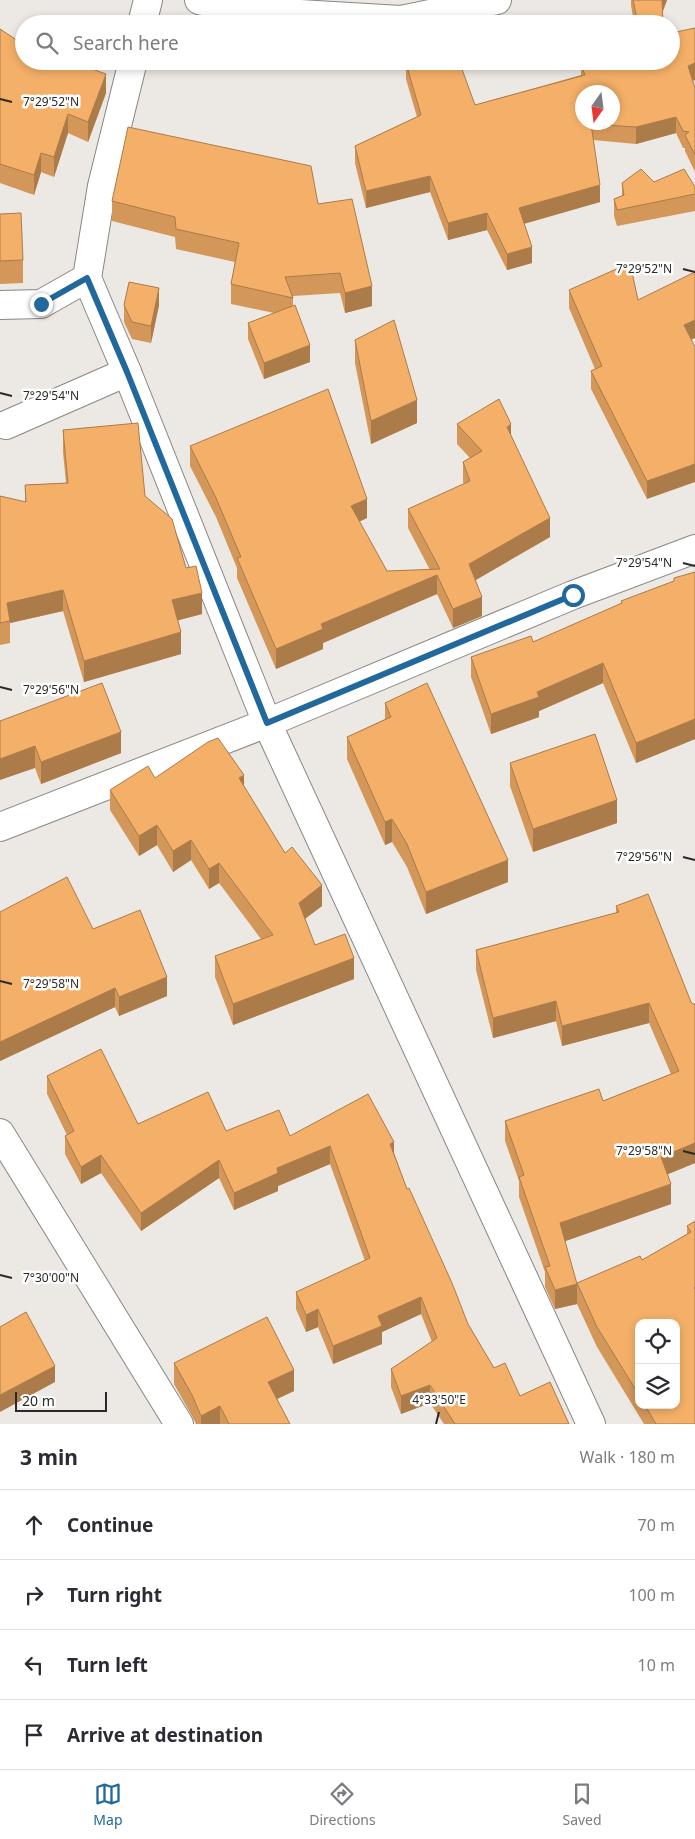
<!DOCTYPE html>
<html lang="en">
<head>
<meta charset="utf-8">
<style>
  :root { --surface:#fff; --page:#f2f2f3; --text:#2b2b33; --muted:#7c7c81; --line:#e1e1e2; --accent:#21689c }
  body { margin:0; font-family:"Noto Sans",sans-serif; background:var(--page); color:var(--text) }
  .controls { position:absolute; right:15px; bottom:15px; display:grid; overflow:hidden; border-radius:10px; box-shadow:0 2px 8px #0003 }
  .controls button { width:45px; height:45px; display:grid; place-items:center; padding:0; border:0; border-bottom:1px solid var(--line); background:var(--surface); color:var(--text); font:25px sans-serif }
  .compass { position:absolute; left:575px; top:85px; width:45px; height:45px; border-radius:50%; background:var(--surface); box-shadow:0 2px 8px #0003; rotate:194deg }
  .scale { position:absolute; left:15px; bottom:12px; width:92px; box-sizing:border-box; padding-left:5px; border:2px solid #2a2927; border-top:0; font-size:14px; line-height:18px; white-space:nowrap; color:#2a2927; -webkit-text-stroke:4px #fff; paint-order:stroke }
  .stop { position:absolute; width:15px; height:15px; margin:-11px; border:4px solid #21689c; border-radius:50%; background:#fff }
  .stop.end { background:#21689c; border-color:#fff; box-shadow:0 1px 5px #0008 }
  .list { margin:0; padding:0; list-style:none }
  h2 { display:flex; justify-content:space-between; align-items:center; height:65px; margin:0; padding:0 20px; font-size:21px }
  h2 small { font-size:16px; font-weight:400; color:var(--muted) }
  .list li { display:grid; grid-template-columns:32px 1fr auto; gap:15px; align-items:center; box-sizing:border-box; height:70px; padding:0 20px; border-top:1px solid var(--line) }
  .list b { display:block; font-size:19px; white-space:nowrap }
  .list em { font-size:16px; font-style:normal; color:var(--muted) }
  .icon { flex:none; width:28px; height:28px; fill:none; stroke:currentColor; stroke-width:2; stroke-linecap:round; stroke-linejoin:round }
  .map { position:relative; flex:none; width:695px; height:1424px; overflow:hidden }
  .search { position:absolute; background:var(--surface); box-shadow:0 2px 8px #0003; left:15px; right:15px; top:15px; height:55px; display:flex; align-items:center; gap:12px; box-sizing:border-box; padding:0 18px; border-radius:28px; color:var(--muted); font-size:19px }
  .sheet { height:345px; background:var(--surface) }
  nav { display:flex; justify-content:space-around; align-items:center; box-sizing:border-box; height:70px; border-top:1px solid var(--line); background:var(--surface); font-size:14px; color:var(--muted) }
  nav a { display:grid; justify-items:center; gap:2px }
  nav .on { color:var(--accent) }
  .map>svg:first-child { display:block }
</style>
</head>
<body>
<div class="map">
<svg width="695" height="1424" viewBox="0 0 695 1424">
  <rect width="100%" height="100%" fill="#ece8e4"/>
  <g fill="none" stroke-linecap="round" stroke-linejoin="round">
    <defs>
      <g id="minor">
        <polyline points="142,24 148,0"/>
        <polyline points="133,61 102,186 87,278 127,372 267,723 591,1424"/>
        <polyline points="0,305 41,304 87,278"/>
        <polyline points="6,425 127,372"/>
        <polyline points="0,827 267,723 573,595 695,549"/>
        <polyline points="0,1133 179,1424"/>
      </g>
      <polyline id="primary" points="199,0 249,11 401,20 497,0"/>
    </defs>
    <!-- minor casing -->
    <use href="#minor" stroke="#8a8784" stroke-width="30"/>
    <!-- primary casing -->
    <use href="#primary" stroke="#8a8784" stroke-width="30"/>
    <!-- minor -->
    <use href="#minor" stroke="#fff" stroke-width="28"/>
    <!-- primary -->
    <use href="#primary" stroke="#fff" stroke-width="28"/>
  </g>
  <!-- wall -->
  <g fill="#d29759" fill-rule="evenodd">
    <polygon points="631,0 667,0 663,11 663,24 634,24 631,5"/>
    <polygon points="695,28 695,80 693,81 695,88 695,172 685,151 685,148 683,148 676,133 636,144 593,140 600,202 524,224 532,263 507,270 487,230 448,240 430,192 366,208 355,163 355,146 417,117 406,79 406,63 475,105 581,75 581,65"/>
    <polygon points="0,29 24,45 106,93 88,142 68,133 54,177 41,172 34,195 0,183"/>
    <polygon points="164,61 191,61 189,70 164,62"/>
    <polygon points="654,182 695,187 695,211 617,226 614,216 614,199 622,196 622,183"/>
    <polygon points="112,201 318,204 372,306 345,313 340,293 293,296 293,306 310,362 264,379 248,339 248,323 274,313 231,304 231,284 235,262 176,249 175,237 112,221"/>
    <polygon points="0,214 23,260 23,283 0,284"/>
    <polygon points="569,290 638,300 692,340 647,499 591,389 591,371 595,369 569,308"/>
    <polygon points="124,305 159,305 151,343 132,339 124,322"/>
    <polygon points="355,340 417,423 371,444 355,363"/>
    <polygon points="457,424 511,435 550,537 475,580 482,616 453,628 437,594 323,643 323,649 276,669 237,578 237,568 216,517 190,466 190,446 367,518 359,522 387,571 430,570 408,528 408,509 464,484 463,482 463,462 470,458 457,444"/>
    <polygon points="63,430 145,496 186,568 202,614 178,620 181,654 84,682 63,611 10,623 10,643 0,645 0,496 25,502 25,485 66,483 63,452"/>
    <polygon points="695,572 695,739 636,763 603,683 539,711 539,717 491,734 471,677 471,657 533,642 674,581 674,578"/>
    <polygon points="385,703 508,882 426,914 407,867 392,842 385,845 347,759 347,737 385,719"/>
    <polygon points="0,721 121,753 41,784 35,768"/>
    <polygon points="510,763 617,823 533,852 510,786"/>
    <polygon points="155,778 244,786 285,853 322,906 305,919 315,945 354,979 233,1025 215,977 215,956 261,939 219,883 209,889 191,860 173,872 157,845 139,856 110,810 110,790"/>
    <polygon points="616,906 691,1002 693,1004 695,1004 695,1163 668,1174 671,1204 565,1241 577,1304 555,1309 545,1287 545,1272 519,1197 519,1181 505,1141 505,1121 603,1101 671,1074 649,1023 562,1046 556,1021 493,1038 476,970 476,950 616,913"/>
    <polygon points="0,912 93,929 167,996 119,1016 115,1007 0,1061"/>
    <polygon points="47,1076 138,1124 226,1131 290,1136 394,1153 407,1189 468,1324 494,1368 520,1396 569,1424 444,1424 430,1403 401,1414 391,1387 391,1369 432,1342 421,1314 382,1332 382,1344 333,1364 318,1327 306,1332 296,1309 296,1292 365,1261 330,1164 278,1186 278,1191 234,1210 219,1178 141,1231 101,1173 81,1184 65,1154 65,1136 67,1135 47,1094"/>
    <path d="M 695,1221 L 695,1424 L 644,1424 L 597,1347 L 577,1304 L 577,1283 L 642,1260 L 687,1234 L 687,1226 ZM 639,1323 L 676,1405 L 639,1405 Z"/>
    <polygon points="174,1363 294,1391 277,1399 290,1424 196,1424 192,1416 174,1384"/>
  </g>
  <!-- shaded-wall -->
  <g fill="#ab7b49">
    <polygon points="662,0 667,0 662,13"/>
    <polygon points="189,61 191,61 189,70"/>
    <polygon points="695,63 695,80 688,82 688,66"/>
    <polygon points="106,74 106,93 88,142 88,122"/>
    <polygon points="68,114 68,133 54,177 54,157"/>
    <polygon points="676,117 676,133 636,144 636,127"/>
    <polygon points="41,153 41,172 34,195 34,175"/>
    <polygon points="430,176 430,192 366,208 366,191"/>
    <polygon points="600,185 600,202 519,225 519,208"/>
    <polygon points="487,213 487,230 448,240 448,223"/>
    <polygon points="532,247 532,263 507,270 507,254"/>
    <polygon points="372,286 372,306 345,313 345,293"/>
    <polygon points="159,288 159,305 151,343 151,326"/>
    <polygon points="695,320 695,338 684,343 684,325"/>
    <polygon points="310,345 310,362 264,379 264,363"/>
    <polygon points="417,400 417,423 371,444 371,421"/>
    <polygon points="511,424 511,443 507,427"/>
    <polygon points="695,464 695,482 647,499 647,481"/>
    <polygon points="367,499 367,518 351,525 351,506"/>
    <polygon points="550,518 550,537 469,584 469,564"/>
    <polygon points="437,575 437,594 323,643 323,649 276,669 276,649 321,624"/>
    <polygon points="63,590 63,611 10,623 7,603"/>
    <polygon points="202,593 202,614 172,622 172,600"/>
    <polygon points="482,597 482,616 453,628 453,609"/>
    <polygon points="181,632 181,654 84,682 84,661"/>
    <polygon points="603,663 603,683 539,711 539,717 491,734 491,714 537,692"/>
    <polygon points="695,719 695,739 636,763 636,743"/>
    <polygon points="121,732 121,753 41,784 41,762"/>
    <polygon points="35,746 35,768 0,780 0,759"/>
    <polygon points="244,775 244,796 239,778"/>
    <polygon points="617,800 617,823 533,852 533,829"/>
    <polygon points="392,819 392,842 385,845 385,822"/>
    <polygon points="157,825 157,845 139,856 139,836"/>
    <polygon points="191,840 191,860 173,872 173,851"/>
    <polygon points="508,860 508,882 426,914 426,892"/>
    <polygon points="219,863 219,883 209,889 209,869"/>
    <polygon points="322,885 322,906 299,923 299,903"/>
    <polygon points="354,958 354,979 233,1025 233,1004"/>
    <polygon points="167,977 167,996 119,1016 119,997"/>
    <polygon points="115,988 115,1007 0,1061 0,1042"/>
    <polygon points="556,1001 556,1021 493,1038 493,1018"/>
    <polygon points="649,1003 649,1023 562,1046 562,1026"/>
    <polygon points="394,1142 394,1160 390,1144"/>
    <polygon points="695,1143 695,1163 661,1177 661,1157"/>
    <polygon points="330,1146 330,1164 278,1186 278,1191 234,1210 234,1193 277,1168"/>
    <polygon points="101,1155 101,1173 81,1184 81,1167"/>
    <polygon points="219,1160 219,1178 141,1231 141,1213"/>
    <polygon points="671,1184 671,1204 560,1243 560,1223"/>
    <polygon points="577,1284 577,1304 555,1309 555,1290"/>
    <polygon points="421,1297 421,1314 382,1332 382,1344 333,1364 333,1346 378,1316"/>
    <polygon points="318,1309 318,1327 306,1332 306,1315"/>
    <polygon points="55,1366 55,1382 0,1412 0,1395"/>
    <polygon points="294,1370 294,1391 268,1403 268,1382"/>
    <polygon points="430,1385 430,1403 401,1414 401,1396"/>
    <polygon points="220,1406 220,1424 201,1424 201,1416"/>
  </g>
  <!-- building -->
  <g fill="#f4b068" stroke="#ab7b49" fill-rule="evenodd">
    <polygon points="633,0 662,0 663,24 638,24"/>
    <path d="M 695,28 L 695,63 L 688,66 L 695,88 L 695,155 L 685,135 L 689,132 L 683,131 L 676,117 L 636,127 L 591,124 L 600,185 L 519,208 L 532,247 L 507,254 L 487,213 L 448,223 L 430,176 L 366,191 L 355,146 L 421,115 L 406,63 L 412,61 L 459,61 L 475,105 L 585,75 L 581,65 L 589,61 L 671,61 L 671,33 ZM 582,92 L 612,92 L 612,122 L 582,122 Z"/>
    <polygon points="0,29 24,45 24,61 70,61 106,74 88,122 68,114 54,157 41,153 34,175 0,164"/>
    <polygon points="128,127 311,166 318,204 352,199 372,286 345,293 340,273 285,277 293,298 231,284 239,243 176,229 175,217 112,201"/>
    <polygon points="641,169 654,182 684,169 695,187 695,194 617,210 614,199 624,195 622,183"/>
    <polygon points="21,213 23,260 0,261 0,214"/>
    <polygon points="630,263 638,300 695,272 695,320 684,325 695,347 695,464 647,481 591,371 602,366 569,290"/>
    <polygon points="129,282 159,288 151,326 132,322 124,305"/>
    <polygon points="295,305 310,345 264,363 248,323"/>
    <polygon points="394,320 417,400 371,421 355,340"/>
    <polygon points="328,389 367,499 351,506 387,571 440,569 408,509 470,481 463,462 482,451 457,424 499,399 511,424 507,427 550,518 469,564 482,597 453,609 437,575 321,624 323,629 276,649 237,558 241,557 216,498 190,446"/>
    <polygon points="138,423 145,496 172,519 186,568 196,566 202,593 172,600 181,632 84,661 63,590 7,603 10,621 0,623 0,496 26,502 25,485 68,483 63,430"/>
    <polygon points="695,572 695,719 636,743 603,663 537,692 539,697 491,714 471,657 531,636 533,642 622,603 621,601 674,581 674,578"/>
    <polygon points="102,683 121,732 41,762 35,746 0,759 0,721"/>
    <polygon points="427,683 508,860 426,892 407,844 392,819 385,822 347,737 391,717 385,703"/>
    <polygon points="595,734 617,800 533,829 510,763"/>
    <polygon points="218,738 244,775 239,778 285,853 292,847 322,885 299,903 315,945 345,934 354,958 233,1004 215,956 273,935 219,863 209,869 191,840 173,851 157,825 139,836 110,790 148,766 155,778 208,742"/>
    <polygon points="67,877 93,929 140,910 167,977 119,997 115,988 0,1042 0,912"/>
    <polygon points="648,894 691,1002 693,1004 695,1004 695,1143 661,1157 671,1184 560,1223 577,1284 555,1290 545,1267 550,1266 519,1177 524,1175 505,1121 599,1089 603,1101 679,1071 649,1003 562,1026 556,1001 493,1018 476,950 619,912 616,906"/>
    <polygon points="101,1049 138,1124 208,1092 226,1131 279,1110 290,1136 368,1094 394,1142 390,1144 407,1189 409,1188 452,1283 468,1324 494,1368 505,1363 520,1396 550,1382 569,1424 454,1424 455,1424 430,1385 401,1396 391,1369 437,1338 421,1297 378,1316 382,1326 333,1346 318,1309 306,1315 296,1292 370,1258 330,1146 277,1168 278,1173 234,1193 219,1160 141,1213 101,1155 81,1167 65,1136 74,1131 47,1076"/>
    <polygon points="695,1221 695,1287 694,1288 695,1289 695,1424 656,1424 645,1405 676,1405 676,1323 639,1323 639,1395 597,1327 577,1283 640,1256 642,1260 691,1232 687,1226"/>
    <polygon points="26,1312 55,1366 0,1395 0,1327"/>
    <polygon points="267,1317 294,1370 268,1382 290,1424 229,1424 220,1406 201,1416 192,1395 174,1363"/>
  </g>
  <g fill="none" stroke-linecap="round" stroke-linejoin="round">
    <!-- route -->
    <polyline stroke="#21689c" stroke-width="6" points="41,304 87,278 127,372 267,723 573,595"/>
  </g>
  <!-- ticks -->
  <path fill="none" stroke="#2a2927" stroke-width="2" d="M 0,99 L 12,102M 683,269 L 695,272M 0,393 L 12,396M 683,563 L 695,566M 0,687 L 12,690M 683,857 L 695,860M 0,981 L 12,984M 683,1151 L 695,1154M 0,1275 L 12,1278M 436,1424 L 439,1412"/>
  <g font-size="12" text-anchor="middle" fill="#2a2927" stroke="#fff" stroke-width="5" stroke-linejoin="round" paint-order="stroke">
    <text x="51" y="106">7°29'52"N</text>
    <text x="644" y="273">7°29'52"N</text>
    <text x="51" y="400">7°29'54"N</text>
    <text x="644" y="567">7°29'54"N</text>
    <text x="51" y="694">7°29'56"N</text>
    <text x="644" y="861">7°29'56"N</text>
    <text x="51" y="988">7°29'58"N</text>
    <text x="644" y="1155">7°29'58"N</text>
    <text x="51" y="1282">7°30'00"N</text>
    <text x="439" y="1404">4°33'50"E</text>
  </g>
</svg>
<div class="controls">
<button><svg class="icon" aria-label="locate" viewBox="0 0 24 24"><circle cx="12" cy="12" r="6"/><path d="M12 2v4M12 18v4M2 12h4M18 12h4"/></svg></button>
<button><svg class="icon" aria-label="layers" viewBox="0 0 24 24"><path d="M12 4l9 5-9 5-9-5zM3 14l9 5 9-5"/></svg></button>
</div>
<svg class="compass" viewBox="-18 -18 36 36"><path d="M0-13l5 13h-10z" fill="#e53935"/><path d="M0 13l5-13h-10z" fill="#7c7c81"/></svg>
<div class="scale">20 m</div>
<div class="stop" style="left:573px;top:595px"></div>
<div class="stop end" style="left:41px;top:304px"></div>
<div class="search"><svg class="icon" aria-label="search" viewBox="0 0 24 24"><circle cx="10" cy="10" r="6"/><path d="M15 15l6 6"/></svg>Search here</div>
</div>
<section class="sheet">
<h2>3 min<small>Walk · 180 m</small></h2>
<ul class="list">
<li><svg class="icon" aria-label="ahead" viewBox="0 0 24 24"><path d="M12 20V5M6 11l6-6 6 6"/></svg><div><b>Continue</b></div><em>70 m</em></li>
<li><svg class="icon" aria-label="right" viewBox="0 0 24 24"><path d="M7 20v-9h11M14 6l5 5-5 5"/></svg><div><b>Turn right</b></div><em>100 m</em></li>
<li><svg class="icon" aria-label="left" viewBox="0 0 24 24"><path d="M17 20v-9H6M10 6l-5 5 5 5"/></svg><div><b>Turn left</b></div><em>10 m</em></li>
<li><svg class="icon" aria-label="arrive" viewBox="0 0 24 24"><path d="M6 21V4h12l-3 4 3 4H6"/></svg><div><b>Arrive at destination</b></div></li>
</ul>
</section>
<nav>
<a class="on"><svg class="icon" aria-label="map" viewBox="0 0 24 24"><path d="M3 6l6-2 6 2 6-2v14l-6 2-6-2-6 2zM9 4v14M15 6v14"/></svg>Map</a>
<a><svg class="icon" aria-label="directions" viewBox="0 0 24 24"><path d="M12 3l9 9-9 9-9-9zM9 14v-3h6M13 9l2 2-2 2"/></svg>Directions</a>
<a><svg class="icon" aria-label="saved" viewBox="0 0 24 24"><path d="M7 4h10v16l-5-4-5 4z"/></svg>Saved</a>
</nav>
</body>
</html>
